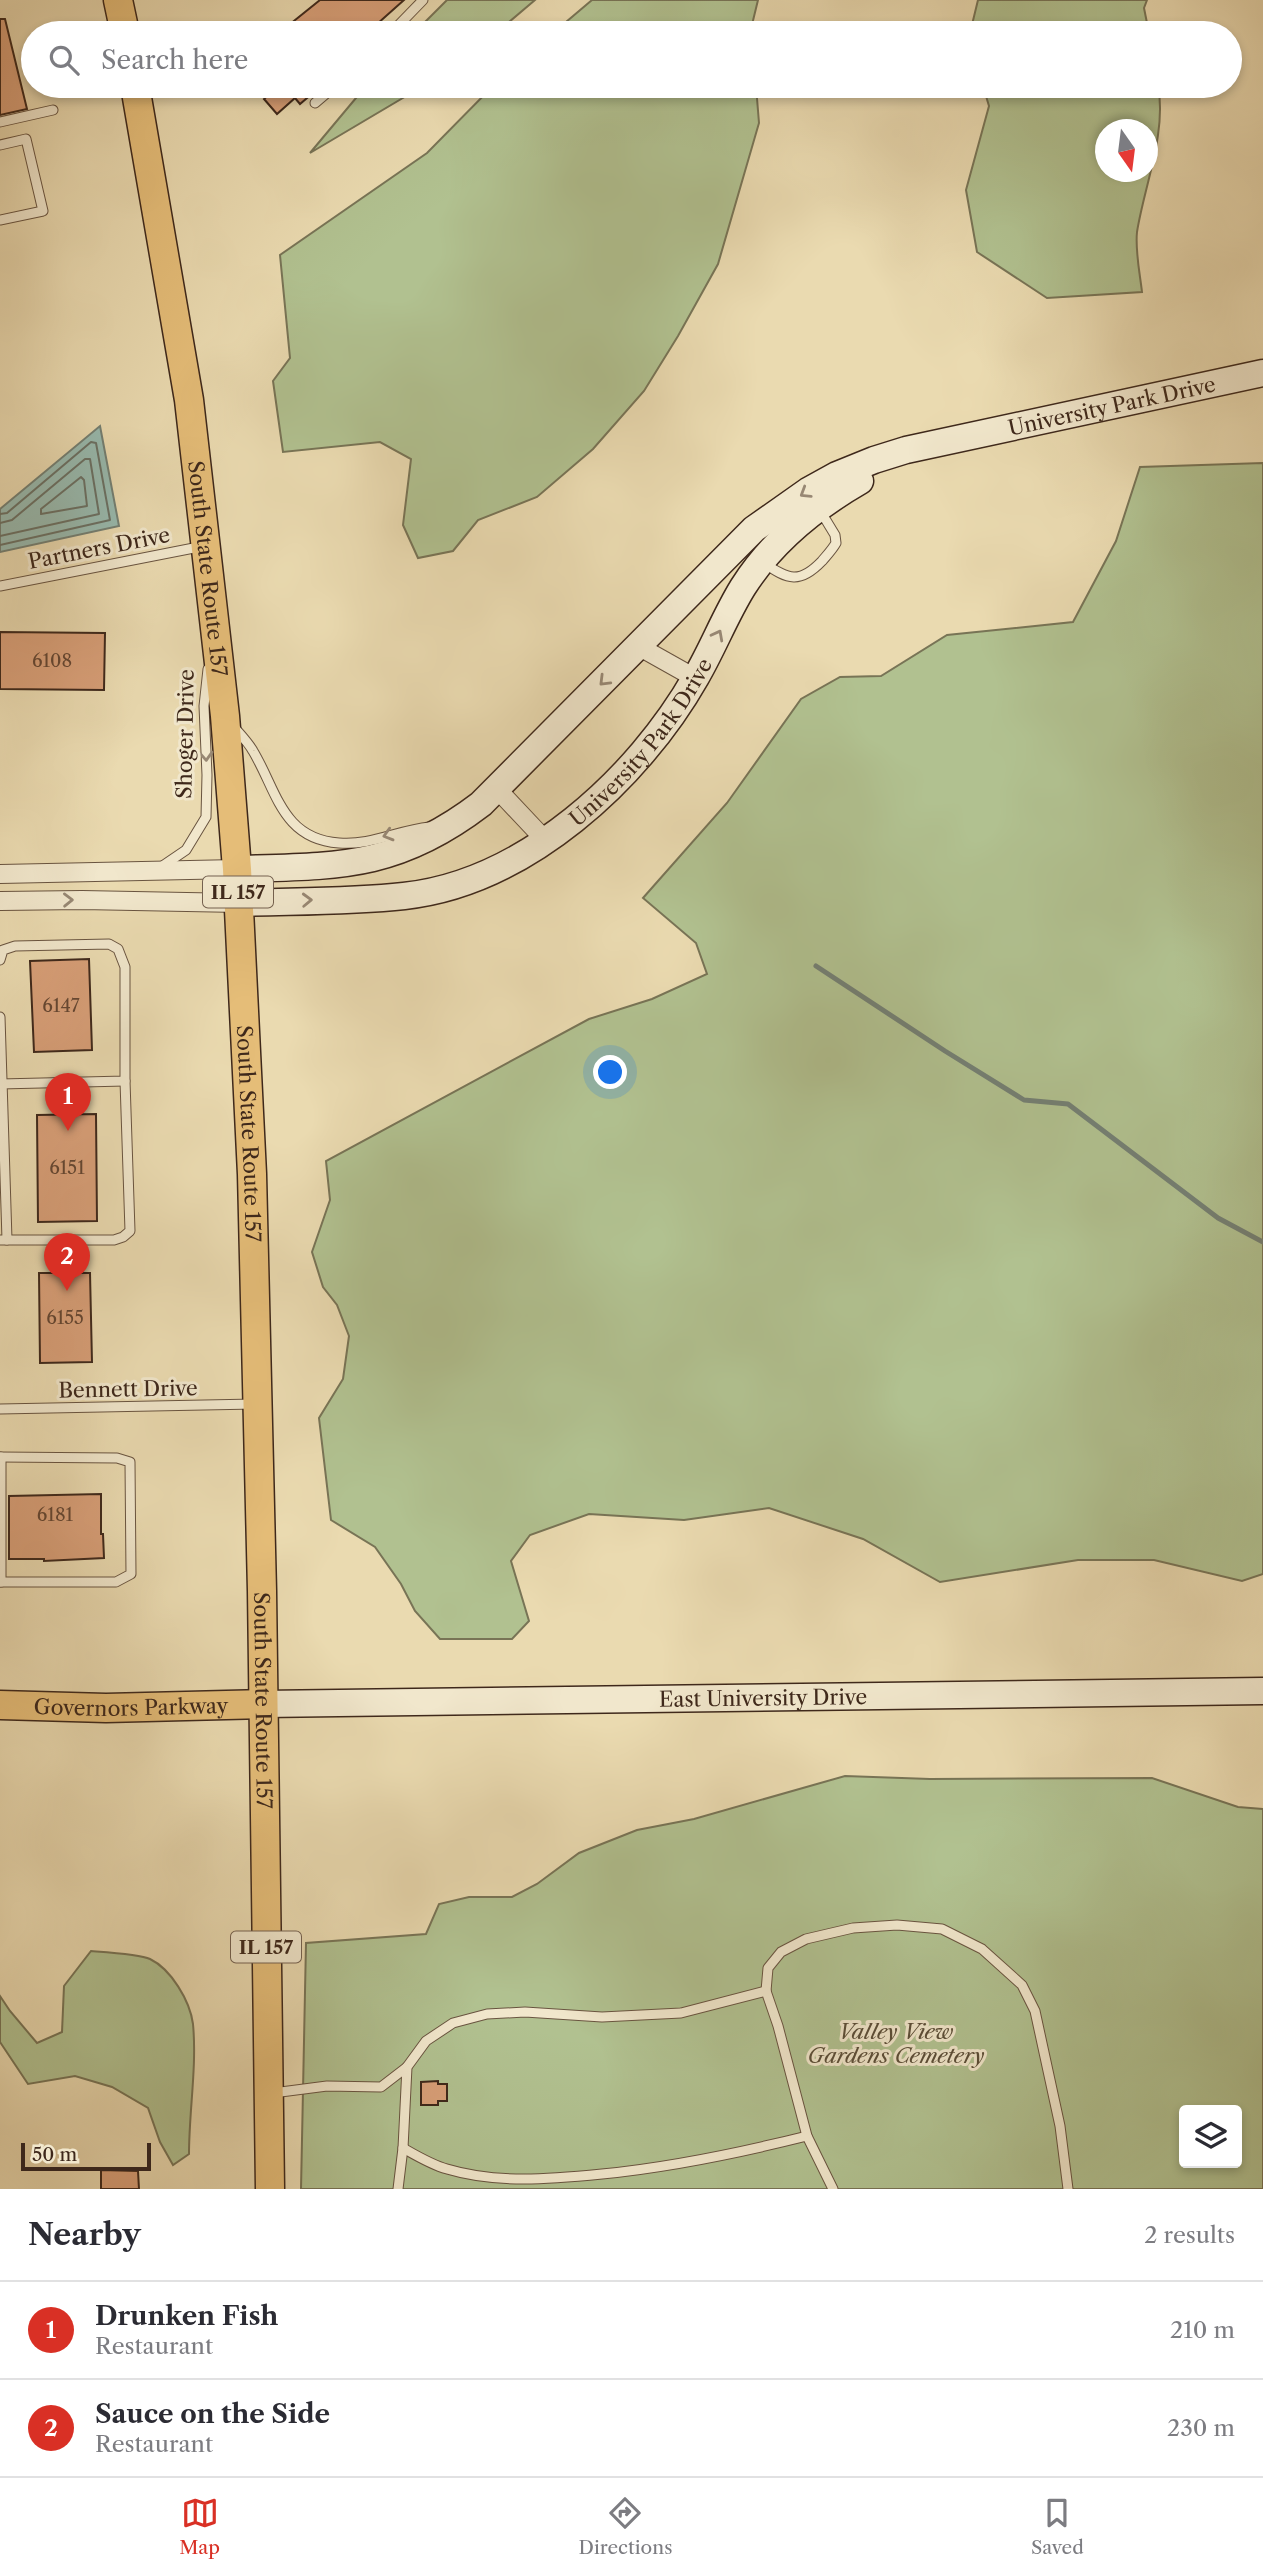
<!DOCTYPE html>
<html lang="en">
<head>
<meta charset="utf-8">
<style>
  :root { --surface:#fff; --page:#f7f7f7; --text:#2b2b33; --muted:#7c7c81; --line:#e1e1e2; --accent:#d93025 }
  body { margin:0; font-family:"Libre Caslon Text",serif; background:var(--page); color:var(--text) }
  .controls { position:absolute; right:21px; bottom:21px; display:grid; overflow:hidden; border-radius:7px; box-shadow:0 4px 10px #0003 }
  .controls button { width:63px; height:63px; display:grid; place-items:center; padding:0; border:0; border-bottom:2px solid var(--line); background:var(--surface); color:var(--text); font:35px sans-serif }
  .compass { position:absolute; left:1095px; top:119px; width:63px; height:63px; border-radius:50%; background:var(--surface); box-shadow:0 4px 10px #0003; rotate:166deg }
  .scale { position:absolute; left:21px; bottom:18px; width:130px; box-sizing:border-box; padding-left:7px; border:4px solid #3e281b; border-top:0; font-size:19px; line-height:24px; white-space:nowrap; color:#3e281b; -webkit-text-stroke:5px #f1e7cc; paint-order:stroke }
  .you { position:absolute; left:611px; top:1073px; width:24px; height:24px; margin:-18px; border:5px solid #fff; border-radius:50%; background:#1a73e8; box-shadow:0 0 0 10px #1a73e833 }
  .badge { display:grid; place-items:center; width:46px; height:46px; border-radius:50%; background:var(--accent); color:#fff; font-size:23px; font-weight:700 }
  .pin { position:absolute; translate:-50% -58px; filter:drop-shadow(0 2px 4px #0008) }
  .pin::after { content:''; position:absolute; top:37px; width:24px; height:21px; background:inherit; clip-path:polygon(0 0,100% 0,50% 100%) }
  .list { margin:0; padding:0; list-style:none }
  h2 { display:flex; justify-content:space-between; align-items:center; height:91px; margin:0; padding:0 28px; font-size:30px }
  h2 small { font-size:23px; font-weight:400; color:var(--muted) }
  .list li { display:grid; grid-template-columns:46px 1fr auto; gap:21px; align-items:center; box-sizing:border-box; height:98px; padding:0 28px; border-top:2px solid var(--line) }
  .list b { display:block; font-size:26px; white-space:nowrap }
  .list p { margin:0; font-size:23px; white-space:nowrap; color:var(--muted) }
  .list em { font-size:23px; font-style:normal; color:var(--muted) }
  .icon { flex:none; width:38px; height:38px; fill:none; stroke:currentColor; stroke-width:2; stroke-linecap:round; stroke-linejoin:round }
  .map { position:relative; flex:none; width:1263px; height:2189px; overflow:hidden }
  .search { position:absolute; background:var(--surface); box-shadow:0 4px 10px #0003; left:21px; right:21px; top:21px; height:77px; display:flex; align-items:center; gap:18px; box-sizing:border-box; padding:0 24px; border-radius:38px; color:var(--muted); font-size:26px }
  .sheet { height:287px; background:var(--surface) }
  nav { display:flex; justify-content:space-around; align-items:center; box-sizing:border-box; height:98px; border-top:2px solid var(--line); background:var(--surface); font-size:19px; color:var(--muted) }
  nav a { display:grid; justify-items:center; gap:4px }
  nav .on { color:var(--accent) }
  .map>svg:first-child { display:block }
</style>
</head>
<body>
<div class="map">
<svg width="1263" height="2189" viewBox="0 0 1263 2189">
  <rect width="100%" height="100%" fill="#eadab0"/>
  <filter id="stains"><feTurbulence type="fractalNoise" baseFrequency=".00286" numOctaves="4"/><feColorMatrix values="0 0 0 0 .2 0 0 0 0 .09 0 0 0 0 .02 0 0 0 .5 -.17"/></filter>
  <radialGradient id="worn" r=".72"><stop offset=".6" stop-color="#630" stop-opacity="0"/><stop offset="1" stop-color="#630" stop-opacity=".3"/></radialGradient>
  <!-- green -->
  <g fill="#b1c190" stroke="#787456" stroke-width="2" fill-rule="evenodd">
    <polygon points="447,0 535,0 496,33 414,33"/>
    <polygon points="592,0 758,0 750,33 553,33"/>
    <polygon points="978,0 1147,0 1144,8 1149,33 970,33"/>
    <polygon points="366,86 423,86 310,153"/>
    <polygon points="493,86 756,86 759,123 718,264 678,336 644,391 593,449 537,497 478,520 453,551 418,558 403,525 411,459 380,442 283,452 273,381 290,358 280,255 427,153"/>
    <path d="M 983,86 L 1158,86 C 1167,132 1144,187 1137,232 C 1135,251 1140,274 1142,292 L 1047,298 L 977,252 L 966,190 L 989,106 ZM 1106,130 L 1148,130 L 1148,172 L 1106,172 Z"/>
    <polygon points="1263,463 1263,1574 1242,1581 1154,1560 1078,1560 940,1582 863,1539 769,1508 684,1520 589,1514 530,1535 511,1561 529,1621 512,1639 440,1639 415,1611 401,1584 375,1547 331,1520 319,1418 343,1379 349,1336 337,1305 323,1287 312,1252 330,1200 326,1161 589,1019 652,999 707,974 696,943 643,898 727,803 801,699 840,677 881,676 947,635 1073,622 1116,541 1140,467"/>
    <path d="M 845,1776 L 930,1779 L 1152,1778 L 1238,1807 L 1263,1809 L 1263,2189 L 301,2189 L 306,1943 L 426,1934 L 439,1904 L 469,1897 L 512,1897 L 537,1884 L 579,1853 L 637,1830 L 694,1819 ZM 1184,2110 L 1237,2110 L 1237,2163 L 1184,2163 Z"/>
    <path d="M 91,1951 C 104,1952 140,1954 150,1959 C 171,1969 190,2001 193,2024 C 197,2067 189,2111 189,2154 L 173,2165 L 160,2142 L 148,2108 L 112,2087 L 75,2076 L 28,2084 L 0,2042 L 0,1996 L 10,2011 L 37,2043 L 62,2032 L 64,1986 Z"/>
  </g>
  <!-- water -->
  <polygon fill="#98baaf" stroke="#748074" stroke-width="2" points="100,426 119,526 0,552 0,509"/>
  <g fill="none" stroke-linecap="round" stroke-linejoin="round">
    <!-- shore -->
    <g stroke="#6b7165" stroke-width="2">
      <polygon points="81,477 84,480 87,506 41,514 41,509"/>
      <polyline points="0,514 7,513 91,442 96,443 110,520 0,545"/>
      <polyline points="0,523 12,520 85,459 90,459 99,514 0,536"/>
    </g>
    <!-- stream -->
    <polyline stroke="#748074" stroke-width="5" points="816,966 945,1051 1024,1100 1068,1104 1218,1218 1263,1242"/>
  </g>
  <!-- building -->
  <g fill="#d89f78" stroke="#3e281b" stroke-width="2">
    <polygon points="320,0 404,0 367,33 279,33"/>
    <polygon points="0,19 5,19 27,109 0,115"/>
    <polygon points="279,86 321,86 300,104 295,98 277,114 264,99"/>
    <polygon points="0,632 105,633 104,690 0,689"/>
    <polygon points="89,959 92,1050 34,1052 30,961"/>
    <polygon points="96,1114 97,1221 38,1222 37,1115"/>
    <polygon points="39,1273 90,1273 92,1362 40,1363"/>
    <polygon points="101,1494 101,1534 103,1534 104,1558 44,1561 44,1559 9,1559 9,1496"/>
    <polygon points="438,2081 438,2084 447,2084 447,2101 438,2101 438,2105 421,2105 421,2082"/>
    <polygon points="101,2170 138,2171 139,2189 101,2189"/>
  </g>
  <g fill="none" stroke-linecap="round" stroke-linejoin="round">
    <defs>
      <g id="lane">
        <polyline points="391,33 423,0"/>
        <polyline points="315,103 335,86"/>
        <polyline points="0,122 53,110"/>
        <polyline points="0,145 26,139 43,211 0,220"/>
        <path d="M 764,563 C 788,580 800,584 822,561 C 827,555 832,550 836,543 L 835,535 L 821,512"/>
        <polyline points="0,586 204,546"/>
        <path d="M 233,726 C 240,734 248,742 253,751 C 277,791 282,839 339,843 C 370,846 399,830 429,827"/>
        <polyline points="161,867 186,850 206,817 207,775 204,706 208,669"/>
        <polyline points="0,960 3,950 15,946 109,944 118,949 125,967 125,1081 0,1084"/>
        <polyline points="0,1017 7,1240 0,1240"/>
        <polyline points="7,1240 114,1240 123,1237 130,1231 125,1081"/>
        <polyline points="0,1409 255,1404"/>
        <polyline points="0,1457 117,1458 130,1462 131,1574 116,1582 0,1582"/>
        <polyline points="1,1457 1,1582"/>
        <polyline points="766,1991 768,1968 781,1952 806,1939 853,1928 897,1925 942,1929 982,1949 1022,1985 1035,2011 1060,2126 1068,2189"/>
        <polyline points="273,2093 327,2086 381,2087 407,2067"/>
        <path d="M 403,2148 C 417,2156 432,2165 447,2169 C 497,2184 551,2179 602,2174 C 672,2167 739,2153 807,2136"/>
        <polyline points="398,2189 403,2148 407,2067 426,2041 453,2023 487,2014 525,2012 602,2017 681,2013 766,1991 778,2026 807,2136 833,2189"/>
      </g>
      <g id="street">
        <polyline points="638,646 695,678"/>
        <polyline points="497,789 546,841"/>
        <polyline points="0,874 237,869"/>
        <polyline points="0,901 82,900 239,903"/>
      </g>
      <g id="secondary">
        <path id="s1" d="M 237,869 C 338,866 396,869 481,804 L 754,529 L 808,491 L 837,475 L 874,460 L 906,450 L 1263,373"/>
        <path id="s2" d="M 239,903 C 293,901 349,902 404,896 C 525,883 638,779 696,677 C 713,648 725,616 743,587 C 771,543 815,507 860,481"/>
        <path id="s3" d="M 263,1704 L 1263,1691"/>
      </g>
      <g id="primary">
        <polyline points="118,0 125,33"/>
        <path id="s4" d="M 135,86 L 189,400 L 225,716 L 237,869 L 252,1174 L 262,1591 L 270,2189"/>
        <path id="s5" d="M 0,1705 L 106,1708 L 263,1704"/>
      </g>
    </defs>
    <!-- lane casing -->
    <use href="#lane" stroke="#695440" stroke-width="11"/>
    <!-- street casing -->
    <use href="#street" stroke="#695440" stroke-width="20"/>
    <!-- secondary casing -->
    <use href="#secondary" stroke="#3e281b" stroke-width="29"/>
    <!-- primary casing -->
    <use href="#primary" stroke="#3e281b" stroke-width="31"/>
    <!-- lane -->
    <use href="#lane" stroke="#f1e7cc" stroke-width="9"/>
    <!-- street -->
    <use href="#street" stroke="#f1e7cc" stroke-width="18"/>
    <!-- secondary -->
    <use href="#secondary" stroke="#f1e7cc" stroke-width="26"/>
    <!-- primary -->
    <use href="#primary" stroke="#e5bd78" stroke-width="28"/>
  </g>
  <!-- one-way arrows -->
  <defs><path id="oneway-chevron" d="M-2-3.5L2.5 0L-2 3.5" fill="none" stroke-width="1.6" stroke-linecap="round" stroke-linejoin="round" transform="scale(1.75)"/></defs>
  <g stroke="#988874">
    <use href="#oneway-chevron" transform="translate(805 493) rotate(148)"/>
    <use href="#oneway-chevron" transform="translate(718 635) rotate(-62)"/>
    <use href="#oneway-chevron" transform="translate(604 681) rotate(135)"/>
    <use href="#oneway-chevron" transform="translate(206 756) rotate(87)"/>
    <use href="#oneway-chevron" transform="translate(388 835) rotate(164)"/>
    <use href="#oneway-chevron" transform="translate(68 900) rotate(-1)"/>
    <use href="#oneway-chevron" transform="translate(307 900) rotate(-2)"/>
  </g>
  <g text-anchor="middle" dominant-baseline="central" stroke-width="6" stroke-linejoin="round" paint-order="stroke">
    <!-- number labels -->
    <g font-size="18" fill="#644632">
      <text x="52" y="661">6108</text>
      <text x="61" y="1006">6147</text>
      <text x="67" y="1168">6151</text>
      <text x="65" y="1318">6155</text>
      <text x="55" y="1515">6181</text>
    </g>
    <!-- shield labels -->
    <g fill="#f1e7cc" stroke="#746150" stroke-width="2">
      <rect x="203" y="876.5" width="70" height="31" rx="5"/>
      <rect x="231" y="1931.5" width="70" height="31" rx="5"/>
    </g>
    <g font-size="19" font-weight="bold" fill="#3e281b">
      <text x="238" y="892">IL 157</text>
      <text x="266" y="1947">IL 157</text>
    </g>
    <!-- street labels -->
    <g font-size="21" fill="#3e281b" stroke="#f1e7cc">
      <text stroke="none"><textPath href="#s1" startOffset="1029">University Park Drive</textPath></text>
      <text transform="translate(99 548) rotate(-11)">Partners Drive</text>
      <text stroke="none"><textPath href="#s4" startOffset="488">South State Route 157</textPath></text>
      <text transform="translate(185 734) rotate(-89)">Shoger Drive</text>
      <text stroke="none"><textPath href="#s2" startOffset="457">University Park Drive</textPath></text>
      <text stroke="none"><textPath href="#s4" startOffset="1055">South State Route 157</textPath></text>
      <text transform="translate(128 1389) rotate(-1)">Bennett Drive</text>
      <text stroke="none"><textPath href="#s3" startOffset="500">East University Drive</textPath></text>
      <text stroke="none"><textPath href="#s4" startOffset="1622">South State Route 157</textPath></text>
      <text stroke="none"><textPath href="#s5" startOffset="131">Governors Parkway</textPath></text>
    </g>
    <!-- park labels -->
    <g font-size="21" font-style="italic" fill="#5b4e38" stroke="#f1e7cc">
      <text x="896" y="2031">Valley View<tspan x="896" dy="24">Gardens Cemetery</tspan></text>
    </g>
  </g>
  <rect width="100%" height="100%" filter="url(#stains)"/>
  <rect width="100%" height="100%" fill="url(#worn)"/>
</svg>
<div class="controls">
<button><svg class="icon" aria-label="layers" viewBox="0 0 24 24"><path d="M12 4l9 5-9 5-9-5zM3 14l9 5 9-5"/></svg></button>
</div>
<svg class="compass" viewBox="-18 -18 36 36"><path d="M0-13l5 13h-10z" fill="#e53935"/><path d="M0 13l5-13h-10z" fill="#7c7c81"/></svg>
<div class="scale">50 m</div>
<div class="you"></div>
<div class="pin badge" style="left:68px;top:1131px">1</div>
<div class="pin badge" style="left:67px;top:1291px">2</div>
<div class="search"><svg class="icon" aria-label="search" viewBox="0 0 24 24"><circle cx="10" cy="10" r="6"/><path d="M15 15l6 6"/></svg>Search here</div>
</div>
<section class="sheet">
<h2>Nearby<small>2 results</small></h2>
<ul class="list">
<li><span class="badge">1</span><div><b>Drunken Fish</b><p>Restaurant</p></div><em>210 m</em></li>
<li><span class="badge">2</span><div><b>Sauce on the Side</b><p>Restaurant</p></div><em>230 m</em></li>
</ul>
</section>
<nav>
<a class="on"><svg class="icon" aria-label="map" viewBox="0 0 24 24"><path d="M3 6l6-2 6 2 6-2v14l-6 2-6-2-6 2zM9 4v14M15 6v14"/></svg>Map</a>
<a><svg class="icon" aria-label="directions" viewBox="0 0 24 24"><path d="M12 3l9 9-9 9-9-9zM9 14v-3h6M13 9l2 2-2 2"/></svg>Directions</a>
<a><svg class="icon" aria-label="saved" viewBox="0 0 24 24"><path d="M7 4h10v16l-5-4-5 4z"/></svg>Saved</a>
</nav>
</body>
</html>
